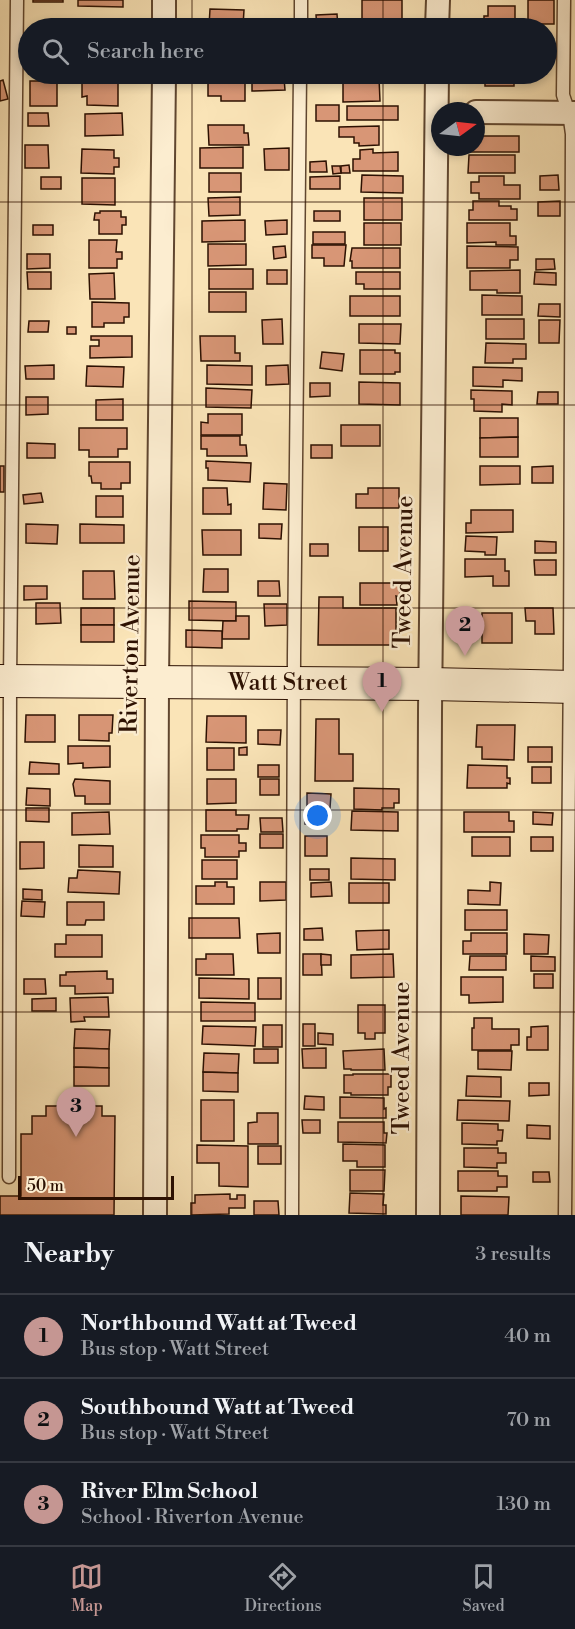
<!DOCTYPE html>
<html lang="en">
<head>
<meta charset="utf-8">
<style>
  :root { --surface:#171b24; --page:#20242c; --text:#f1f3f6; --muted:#9ea1a6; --line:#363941; --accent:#c59692 }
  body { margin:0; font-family:"Libre Bodoni",serif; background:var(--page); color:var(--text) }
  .compass { position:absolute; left:431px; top:102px; width:54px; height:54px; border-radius:50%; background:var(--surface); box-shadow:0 3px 9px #0003; rotate:75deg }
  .scale { position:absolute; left:18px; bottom:15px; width:156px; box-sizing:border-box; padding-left:6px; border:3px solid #2d1102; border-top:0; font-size:16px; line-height:21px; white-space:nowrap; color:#2d1102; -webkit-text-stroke:4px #fcedd0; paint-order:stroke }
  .you { position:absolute; left:318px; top:816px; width:21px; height:21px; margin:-15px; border:4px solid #fff; border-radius:50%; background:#1a73e8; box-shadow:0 0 0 9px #1a73e833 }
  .badge { display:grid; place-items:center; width:39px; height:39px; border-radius:50%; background:var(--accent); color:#111; font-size:20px; font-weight:700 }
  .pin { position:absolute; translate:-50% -50px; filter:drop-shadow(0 2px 3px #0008) }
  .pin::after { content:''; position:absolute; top:32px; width:21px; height:18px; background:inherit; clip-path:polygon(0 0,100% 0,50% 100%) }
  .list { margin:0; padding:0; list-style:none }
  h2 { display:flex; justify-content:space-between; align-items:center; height:78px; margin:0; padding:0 24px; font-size:26px }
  h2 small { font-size:20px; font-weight:400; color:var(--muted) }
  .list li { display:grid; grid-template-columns:39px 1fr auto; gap:18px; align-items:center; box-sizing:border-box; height:84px; padding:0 24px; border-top:2px solid var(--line) }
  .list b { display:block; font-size:22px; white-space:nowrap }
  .list p { margin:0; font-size:20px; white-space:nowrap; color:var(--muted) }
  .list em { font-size:20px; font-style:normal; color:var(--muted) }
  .icon { flex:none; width:33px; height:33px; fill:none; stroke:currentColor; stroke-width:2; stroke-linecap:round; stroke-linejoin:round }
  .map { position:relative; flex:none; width:575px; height:1215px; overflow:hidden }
  .search { position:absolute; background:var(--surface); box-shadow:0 3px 9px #0003; left:18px; right:18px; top:18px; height:66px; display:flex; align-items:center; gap:15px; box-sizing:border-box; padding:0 21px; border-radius:33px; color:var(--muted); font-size:22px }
  .sheet { height:330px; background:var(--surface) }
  nav { display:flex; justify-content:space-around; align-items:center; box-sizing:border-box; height:84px; border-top:2px solid var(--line); background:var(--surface); font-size:16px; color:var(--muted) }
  nav a { display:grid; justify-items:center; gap:3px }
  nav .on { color:var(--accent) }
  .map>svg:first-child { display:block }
</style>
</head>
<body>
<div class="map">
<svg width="575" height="1215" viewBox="0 0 575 1215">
  <rect width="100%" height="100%" fill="#fae4b7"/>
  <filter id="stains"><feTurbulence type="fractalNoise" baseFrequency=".00333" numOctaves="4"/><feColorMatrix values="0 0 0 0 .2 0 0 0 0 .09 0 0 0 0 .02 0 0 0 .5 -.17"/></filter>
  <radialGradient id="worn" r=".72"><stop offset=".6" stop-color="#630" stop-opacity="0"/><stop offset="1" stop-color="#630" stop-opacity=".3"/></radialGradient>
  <!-- building -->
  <g fill="#d89676" stroke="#2d1102" stroke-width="1.5">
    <rect x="33" y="0" width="30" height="2"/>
    <polygon points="78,0 123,0 123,7 78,6"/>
    <polygon points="362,0 402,0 402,25 385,24 384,28 362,28"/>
    <rect x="528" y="0" width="26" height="24"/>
    <polygon points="488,6 515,6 515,28 484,28 484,16 488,16"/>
    <polygon points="210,9 244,10 243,26 209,26"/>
    <polygon points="337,14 338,27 317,28 316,15"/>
    <polygon points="98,20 112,20 112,26 122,26 122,28 86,28 86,23 99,23"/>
    <polygon points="87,74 116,74 116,80 87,79"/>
    <polygon points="204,74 244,74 245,75 204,76"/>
    <rect x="485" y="74" width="29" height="12"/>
    <polygon points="284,78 285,90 252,91 252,79"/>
    <polygon points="379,78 380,101 343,102 343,79"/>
    <polygon points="3,80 8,99 0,101 0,81"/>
    <rect x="30" y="81" width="27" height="25"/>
    <polygon points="208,81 245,81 245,101 221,101 221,96 208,96"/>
    <polygon points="82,83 118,83 118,106 87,105 87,96 82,97"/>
    <rect x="316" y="105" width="23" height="16"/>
    <rect x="347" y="106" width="51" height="14"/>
    <polygon points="28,113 48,113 49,126 28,126"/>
    <polygon points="122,113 123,135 85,136 85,114"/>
    <polygon points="208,125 244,125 244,133 248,133 249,145 209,145"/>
    <polygon points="379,126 379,145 359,146 359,143 354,143 354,137 339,137 339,127"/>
    <polygon points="476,136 519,136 519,152 468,152 468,147 476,147"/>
    <polygon points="25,145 48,145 49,168 25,168"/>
    <polygon points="243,147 243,168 200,168 200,148"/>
    <polygon points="289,148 289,170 265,170 264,149"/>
    <polygon points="82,149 114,150 114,158 119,158 119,167 114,167 114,174 81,173"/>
    <polygon points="373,149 373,153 398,152 398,171 353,171 353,159 360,159 360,150"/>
    <polygon points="469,155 515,155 515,173 468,173"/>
    <polygon points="326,161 327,172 310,172 310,162"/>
    <polygon points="349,165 350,173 341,173 341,166"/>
    <polygon points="332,166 340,166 341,173 333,174"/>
    <rect x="209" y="173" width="32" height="19"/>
    <polygon points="362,175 403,176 403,193 361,192"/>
    <polygon points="558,175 559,190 540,190 540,176"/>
    <polygon points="340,176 340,189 310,189 310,177"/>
    <polygon points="479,176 504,176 504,185 520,185 520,199 479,199 479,193 471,193 471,182 479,182"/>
    <rect x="41" y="177" width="20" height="12"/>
    <polygon points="82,178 115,178 115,205 82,204"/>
    <polygon points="240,197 240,215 209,216 208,198"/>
    <rect x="364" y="198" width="38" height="22"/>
    <polygon points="473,201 499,201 499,206 511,206 511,209 517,209 517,220 469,220 469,210 473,210"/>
    <polygon points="560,201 560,216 538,216 538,202"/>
    <polygon points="100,211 121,211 121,217 126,217 126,225 122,225 122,234 99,234 99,220 94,220 95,213 100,213"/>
    <rect x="314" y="211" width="26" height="10"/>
    <polygon points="245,220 245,241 202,242 202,221"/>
    <polygon points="287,220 287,234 266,235 265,221"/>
    <rect x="364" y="223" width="37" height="22"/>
    <polygon points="467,223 510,223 510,236 516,236 516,245 496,245 496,242 467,243"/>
    <rect x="33" y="225" width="20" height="10"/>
    <rect x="313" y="232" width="32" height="12"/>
    <polygon points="89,240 117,240 116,252 122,252 122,259 117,259 117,268 89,268"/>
    <polygon points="208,244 246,244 246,265 208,266"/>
    <polygon points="312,245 346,245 344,266 324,266 324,258 312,258"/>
    <polygon points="285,246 286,257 274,259 273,247"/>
    <polygon points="467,246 518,247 518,260 510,260 510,268 467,268"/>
    <polygon points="352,248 400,248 400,268 352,268 352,261 350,261"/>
    <polygon points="27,254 50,254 50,268 27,269"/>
    <polygon points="536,259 554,259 555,269 536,270"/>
    <rect x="209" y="269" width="44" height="20"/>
    <rect x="267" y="270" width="20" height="14"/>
    <polygon points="520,270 520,293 497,293 497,290 470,290 470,271"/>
    <polygon points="27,272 51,272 51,289 28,289"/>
    <polygon points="356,272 400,272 400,289 364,289 364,284 356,284"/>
    <polygon points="535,272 556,273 556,285 534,284"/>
    <polygon points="114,273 115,299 90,299 89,274"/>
    <rect x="209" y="292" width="37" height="20"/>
    <polygon points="482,295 522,296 522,315 482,315"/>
    <rect x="350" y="296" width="50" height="20"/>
    <polygon points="92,302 129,303 129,317 124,317 124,323 104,323 104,327 92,327"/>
    <polygon points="539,304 560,304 560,317 538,316"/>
    <polygon points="282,319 283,344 263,344 262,320"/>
    <rect x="486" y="319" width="38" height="20"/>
    <polygon points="539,320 560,320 559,343 539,343"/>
    <polygon points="29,321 49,321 48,332 28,332"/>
    <polygon points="359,324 401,324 400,344 359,343"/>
    <rect x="67" y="327" width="9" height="7"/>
    <polygon points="91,336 132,336 132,357 90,358 90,346 99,346 99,340 91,340"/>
    <polygon points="200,336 235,336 235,353 240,353 240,361 201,361"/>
    <polygon points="486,343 526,344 526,359 513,359 513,363 485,363"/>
    <polygon points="360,350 395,350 395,353 400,353 400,372 395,372 395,374 360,374"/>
    <polygon points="322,352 344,354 342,371 320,368"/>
    <polygon points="54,365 54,379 26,379 25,366"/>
    <polygon points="207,365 252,366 252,385 207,384"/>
    <polygon points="288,365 289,384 266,385 266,366"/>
    <polygon points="87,366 124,367 123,387 86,386"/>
    <polygon points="473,367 522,368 522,381 503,380 503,387 473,386"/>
    <polygon points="359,382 400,383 400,405 359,404"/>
    <polygon points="310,383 330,383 330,396 310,397"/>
    <polygon points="206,388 252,390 251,408 206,407"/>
    <polygon points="471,390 512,391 512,405 502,404 502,412 474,411 474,399 471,399"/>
    <polygon points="538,392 558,392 558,404 537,404"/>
    <polygon points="26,397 48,397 48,414 26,415"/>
    <polygon points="123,399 123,420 96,420 96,400"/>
    <polygon points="208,414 242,414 242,435 201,435 201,422 208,423"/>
    <polygon points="480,418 518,418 518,437 480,438"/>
    <rect x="341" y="425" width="39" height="21"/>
    <polygon points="79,428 127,428 127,449 118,449 118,457 89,457 89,450 79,450"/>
    <polygon points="201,436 240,436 240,445 246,445 247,456 207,456 207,449 201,449"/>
    <polygon points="518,437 518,457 480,457 480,438"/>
    <polygon points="27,443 55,444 55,458 27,458"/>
    <rect x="311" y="445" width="21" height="13"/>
    <polygon points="206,461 251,463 250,482 208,480 208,468 206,468"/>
    <polygon points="89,462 130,462 130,483 121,483 121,489 101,489 101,483 92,483 91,476 89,476"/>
    <rect x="0" y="466" width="4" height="26"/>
    <polygon points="480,466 520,466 520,484 480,485"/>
    <polygon points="553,466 553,483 532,483 532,467"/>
    <polygon points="264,483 287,484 286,510 263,509"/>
    <polygon points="203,488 227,488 228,505 231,504 231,514 203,514"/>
    <polygon points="368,488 399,488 399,508 356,508 356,494 368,494"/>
    <polygon points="41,493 43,502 24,504 23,495"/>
    <rect x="96" y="496" width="27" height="21"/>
    <polygon points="471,510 513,510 513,532 466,533 466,523 471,523"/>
    <polygon points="26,524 58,525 57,544 26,543"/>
    <polygon points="80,524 124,525 124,543 80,543"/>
    <polygon points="259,524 282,524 281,539 259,538"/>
    <rect x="359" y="527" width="29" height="24"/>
    <polygon points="202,530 241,530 241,555 203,555"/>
    <polygon points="466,536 497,537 496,555 485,555 485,552 465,551"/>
    <polygon points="535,541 556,542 556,553 535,553"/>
    <rect x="310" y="544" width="18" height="12"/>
    <polygon points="465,559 505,559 505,571 509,571 509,586 493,586 493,576 465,577"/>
    <polygon points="534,560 556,560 556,575 535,575"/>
    <polygon points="204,569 228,569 228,592 203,592"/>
    <polygon points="83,571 114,571 115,599 83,599"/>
    <polygon points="258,581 279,581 280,596 258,596"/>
    <polygon points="360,583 400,583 400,597 396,596 397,605 360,605"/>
    <polygon points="24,586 47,586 47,599 24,600"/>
    <polygon points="319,597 343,597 343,608 396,608 396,645 318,645"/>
    <polygon points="189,601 236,602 236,621 189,620"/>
    <polygon points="36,603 60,603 61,623 36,624"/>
    <polygon points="264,604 287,604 287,625 265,626"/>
    <rect x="81" y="608" width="33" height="17"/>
    <polygon points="525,608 553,608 554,634 535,634 535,621 526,621"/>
    <rect x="482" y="613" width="30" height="30"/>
    <polygon points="236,616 249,616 249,639 222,639 223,621 236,621"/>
    <rect x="81" y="625" width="33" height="17"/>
    <polygon points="186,630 222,631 222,648 186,647"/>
    <polygon points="26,715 55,715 55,742 25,742"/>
    <polygon points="79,715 113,715 112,733 109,733 109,741 79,740"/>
    <polygon points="207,716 246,716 246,743 206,742"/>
    <polygon points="316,719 339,719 339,754 353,754 353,781 315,781"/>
    <polygon points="477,725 515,725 514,760 482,759 482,747 476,747"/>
    <polygon points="258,730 281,730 280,745 258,744"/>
    <polygon points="68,746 110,746 110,767 83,768 83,763 68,764"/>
    <polygon points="247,747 247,755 239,755 239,748"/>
    <rect x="528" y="747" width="24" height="15"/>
    <rect x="207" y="748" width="27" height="22"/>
    <polygon points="30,762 59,764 59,774 29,774"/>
    <rect x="258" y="765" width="21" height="12"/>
    <polygon points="468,765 507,766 507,778 510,778 510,784 507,783 507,788 467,788"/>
    <rect x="532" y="767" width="19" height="16"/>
    <polygon points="75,779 110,781 110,804 85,804 85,796 75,796 73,784"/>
    <polygon points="207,779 236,779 236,803 207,804"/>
    <rect x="260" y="779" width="19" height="16"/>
    <polygon points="27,788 50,789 50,806 26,805"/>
    <polygon points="354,788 399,789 399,803 394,803 394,808 382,808 382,810 354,809"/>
    <polygon points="307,793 331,794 330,808 307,807"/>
    <polygon points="26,808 49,808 49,822 26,821"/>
    <polygon points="206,810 236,810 236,815 249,815 248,829 237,829 237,831 206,831"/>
    <polygon points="321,810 322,824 305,824 305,811"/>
    <polygon points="352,811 398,812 398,831 351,830"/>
    <polygon points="109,812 110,834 72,835 72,813"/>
    <polygon points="464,812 509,812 509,821 514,821 514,832 464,832"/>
    <polygon points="533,812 553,813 552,825 533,824"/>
    <polygon points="260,818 282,818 283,832 261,832"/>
    <rect x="260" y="834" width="23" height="14"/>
    <polygon points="201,835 239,835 239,843 246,843 246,851 239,851 239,857 205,857 205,848 201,848"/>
    <rect x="305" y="836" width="22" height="20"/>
    <rect x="472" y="837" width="38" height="19"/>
    <rect x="531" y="837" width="22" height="14"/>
    <polygon points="20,842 44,842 44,868 20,869"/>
    <polygon points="79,845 113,846 113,867 79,867"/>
    <polygon points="351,858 395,859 395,880 351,879"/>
    <rect x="202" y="860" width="35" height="19"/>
    <rect x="310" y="869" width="19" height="11"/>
    <polygon points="78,870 120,872 119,894 68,892 69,878 77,878"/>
    <polygon points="215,882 227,882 227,887 234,887 234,904 196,904 196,886 215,886"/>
    <polygon points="260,882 286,882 286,900 260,901"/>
    <polygon points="331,882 332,896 311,897 311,883"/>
    <polygon points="490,882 501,883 500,905 468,904 468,890 490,891"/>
    <rect x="349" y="883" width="40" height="20"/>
    <polygon points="23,889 42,890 42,900 23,899"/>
    <polygon points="22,901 45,902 44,917 21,916"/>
    <polygon points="67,902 104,902 104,920 86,920 85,925 67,925"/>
    <rect x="465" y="910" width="42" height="20"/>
    <polygon points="189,918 239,918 240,938 189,938"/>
    <polygon points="322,928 323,940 304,940 304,929"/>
    <polygon points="389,930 389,949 357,950 356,931"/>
    <polygon points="280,933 280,953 258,953 257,934"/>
    <polygon points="471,933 507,933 507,954 463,954 463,941 471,941"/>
    <polygon points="524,934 549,935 548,954 524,954"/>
    <polygon points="66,935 102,935 102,957 55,957 55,944 66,944"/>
    <polygon points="206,954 233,954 234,975 196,975 196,959 206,959"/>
    <polygon points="303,954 321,954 322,975 303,975"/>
    <polygon points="321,954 331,955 331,965 321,965"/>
    <polygon points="393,954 394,977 351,978 351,955"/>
    <polygon points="470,956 506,956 506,970 469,970"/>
    <polygon points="531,956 555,957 555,971 531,971"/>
    <polygon points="107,971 107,979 113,979 113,993 75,994 75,986 60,986 60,975 66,975 66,972"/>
    <rect x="534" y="974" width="19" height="14"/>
    <polygon points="461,977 503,977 503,1002 469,1003 469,995 461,995"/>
    <polygon points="199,978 249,979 249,999 199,998"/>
    <rect x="258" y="978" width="23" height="21"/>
    <polygon points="24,979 45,979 46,994 24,994"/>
    <polygon points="108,997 109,1017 84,1017 85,1021 71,1022 70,998"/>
    <polygon points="56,998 56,1011 32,1011 32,999"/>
    <polygon points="201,1002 255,1003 255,1021 201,1021"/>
    <polygon points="358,1005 385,1005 385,1033 375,1033 375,1039 365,1039 365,1033 358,1033"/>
    <polygon points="474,1018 492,1018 492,1029 519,1029 519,1045 511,1045 511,1050 472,1050 472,1028 474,1028"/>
    <rect x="303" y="1024" width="12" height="22"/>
    <rect x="263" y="1025" width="19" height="22"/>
    <polygon points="203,1026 256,1027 255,1046 202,1044"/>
    <polygon points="548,1026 548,1050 527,1050 527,1037 531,1037 531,1027"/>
    <polygon points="75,1029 110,1030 109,1049 74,1048"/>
    <polygon points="318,1033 333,1034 333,1045 318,1044"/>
    <polygon points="74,1048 109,1049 109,1068 74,1067"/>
    <polygon points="326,1048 326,1068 303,1068 302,1049"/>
    <rect x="254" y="1049" width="24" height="14"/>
    <polygon points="384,1049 385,1070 351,1070 351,1069 344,1069 343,1051"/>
    <polygon points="478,1051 512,1051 511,1070 478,1069"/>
    <polygon points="204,1053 239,1054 238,1073 203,1072"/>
    <polygon points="74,1067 109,1068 109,1086 74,1086"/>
    <polygon points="203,1072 238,1073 238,1092 203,1091"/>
    <polygon points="353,1074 391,1074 391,1087 388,1087 388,1095 351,1095 351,1093 344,1093 344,1075 353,1075"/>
    <polygon points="467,1076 501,1077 501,1097 466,1096"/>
    <polygon points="529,1083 549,1083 549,1095 529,1096"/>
    <polygon points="305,1096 324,1097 324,1110 304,1109"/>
    <polygon points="340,1097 384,1098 384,1109 386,1108 386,1118 340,1118"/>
    <rect x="201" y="1100" width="33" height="41"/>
    <polygon points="458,1100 510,1101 509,1121 457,1120"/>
    <polygon points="46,1106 102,1106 102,1116 115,1116 114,1215 0,1215 0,1196 21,1196 21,1134 32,1134 32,1116 46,1116"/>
    <polygon points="257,1113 278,1113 278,1144 248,1144 248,1123 257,1122"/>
    <polygon points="302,1120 320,1120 320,1133 303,1133"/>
    <polygon points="338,1122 384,1122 384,1133 387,1133 386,1143 338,1142"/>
    <polygon points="462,1123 498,1124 498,1130 503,1130 502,1141 497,1141 497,1145 462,1144"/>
    <polygon points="527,1125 550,1126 550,1139 527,1138"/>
    <polygon points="343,1144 385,1145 385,1167 357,1167 357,1161 343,1161"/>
    <polygon points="197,1145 248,1146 248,1187 219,1186 219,1163 197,1163"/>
    <rect x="258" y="1146" width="23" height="18"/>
    <polygon points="464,1148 498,1148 498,1153 506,1153 506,1163 497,1163 497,1168 464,1167"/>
    <polygon points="350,1170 385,1170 384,1191 350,1191"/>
    <polygon points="458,1171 498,1171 498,1176 507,1176 507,1187 497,1187 497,1191 458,1191"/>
    <polygon points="533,1172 549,1172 550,1182 533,1182"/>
    <polygon points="350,1193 384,1194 383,1205 386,1205 386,1214 349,1213"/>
    <polygon points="230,1194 230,1199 237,1199 237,1195 245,1195 245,1208 229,1208 229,1214 191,1215 191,1203 195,1203 195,1195"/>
    <polygon points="461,1196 509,1197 508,1215 461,1215"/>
    <polygon points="254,1201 278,1201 279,1215 254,1215"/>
  </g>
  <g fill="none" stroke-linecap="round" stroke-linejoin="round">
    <defs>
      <g id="service">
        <polyline points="564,0 563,95 569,113 572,134 570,658 565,1215"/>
        <polyline points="301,28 301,0"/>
        <polyline points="9,1177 10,681 17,0"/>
        <polyline points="292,1215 294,656 300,74"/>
      </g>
      <g id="minor">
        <polyline points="164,28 164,0"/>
        <polyline points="437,28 438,0"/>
        <polyline points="476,112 575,113"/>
        <polyline points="155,1215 157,682 164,74"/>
        <polyline points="428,1215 430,711 437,74"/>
      </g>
      <polyline id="secondary" points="0,681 430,684 575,687"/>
    </defs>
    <!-- service casing -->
    <use href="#service" stroke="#60462f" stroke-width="15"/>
    <!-- minor casing -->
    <use href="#minor" stroke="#60462f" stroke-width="26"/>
    <!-- secondary casing -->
    <use href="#secondary" stroke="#2d1102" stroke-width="34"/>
    <!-- service -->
    <use href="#service" stroke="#fcedd0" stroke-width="12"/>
    <!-- minor -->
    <use href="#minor" stroke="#fcedd0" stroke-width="22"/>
    <!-- secondary -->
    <use href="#secondary" stroke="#fcedd0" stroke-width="32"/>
  </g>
  <!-- grid -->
  <path fill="none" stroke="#2d1102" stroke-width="1.5" stroke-opacity="0.55" d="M 192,0 L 192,28M 383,0 L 383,28M 192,74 L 192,1215M 383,74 L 383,1215M 0,202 L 575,202M 0,405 L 575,405M 0,608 L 575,608M 0,810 L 575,810M 0,1012 L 575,1012"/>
  <g text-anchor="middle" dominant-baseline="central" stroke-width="5" stroke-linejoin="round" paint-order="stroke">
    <!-- street labels -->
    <g font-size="24" fill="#2d1102" stroke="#fcedd0">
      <text transform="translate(404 572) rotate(-89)">Tweed Avenue</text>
      <text transform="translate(131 644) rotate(-89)">Riverton Avenue</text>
      <text x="288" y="683">Watt Street</text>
      <text transform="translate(402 1058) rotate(-90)">Tweed Avenue</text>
    </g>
  </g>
  <rect width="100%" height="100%" filter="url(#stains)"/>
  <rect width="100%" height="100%" fill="url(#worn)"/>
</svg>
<svg class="compass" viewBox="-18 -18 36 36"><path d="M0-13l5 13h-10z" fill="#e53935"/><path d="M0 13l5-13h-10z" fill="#9ea1a6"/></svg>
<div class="scale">50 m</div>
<div class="you"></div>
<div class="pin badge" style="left:382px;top:712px">1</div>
<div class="pin badge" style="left:465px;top:656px">2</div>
<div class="pin badge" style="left:76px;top:1137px">3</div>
<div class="search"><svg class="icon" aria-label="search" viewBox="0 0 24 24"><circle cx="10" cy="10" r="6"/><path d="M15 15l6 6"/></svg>Search here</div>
</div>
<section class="sheet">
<h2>Nearby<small>3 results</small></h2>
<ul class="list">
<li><span class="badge">1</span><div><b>Northbound Watt at Tweed</b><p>Bus stop · Watt Street</p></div><em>40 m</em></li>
<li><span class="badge">2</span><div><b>Southbound Watt at Tweed</b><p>Bus stop · Watt Street</p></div><em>70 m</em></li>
<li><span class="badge">3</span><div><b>River Elm School</b><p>School · Riverton Avenue</p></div><em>130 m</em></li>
</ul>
</section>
<nav>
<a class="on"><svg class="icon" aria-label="map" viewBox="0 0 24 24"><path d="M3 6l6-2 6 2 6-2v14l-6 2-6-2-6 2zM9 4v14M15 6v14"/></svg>Map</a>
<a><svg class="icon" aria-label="directions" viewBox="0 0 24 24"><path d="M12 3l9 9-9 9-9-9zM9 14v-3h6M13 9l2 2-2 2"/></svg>Directions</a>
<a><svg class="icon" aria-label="saved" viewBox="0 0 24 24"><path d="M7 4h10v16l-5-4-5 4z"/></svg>Saved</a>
</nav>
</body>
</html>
